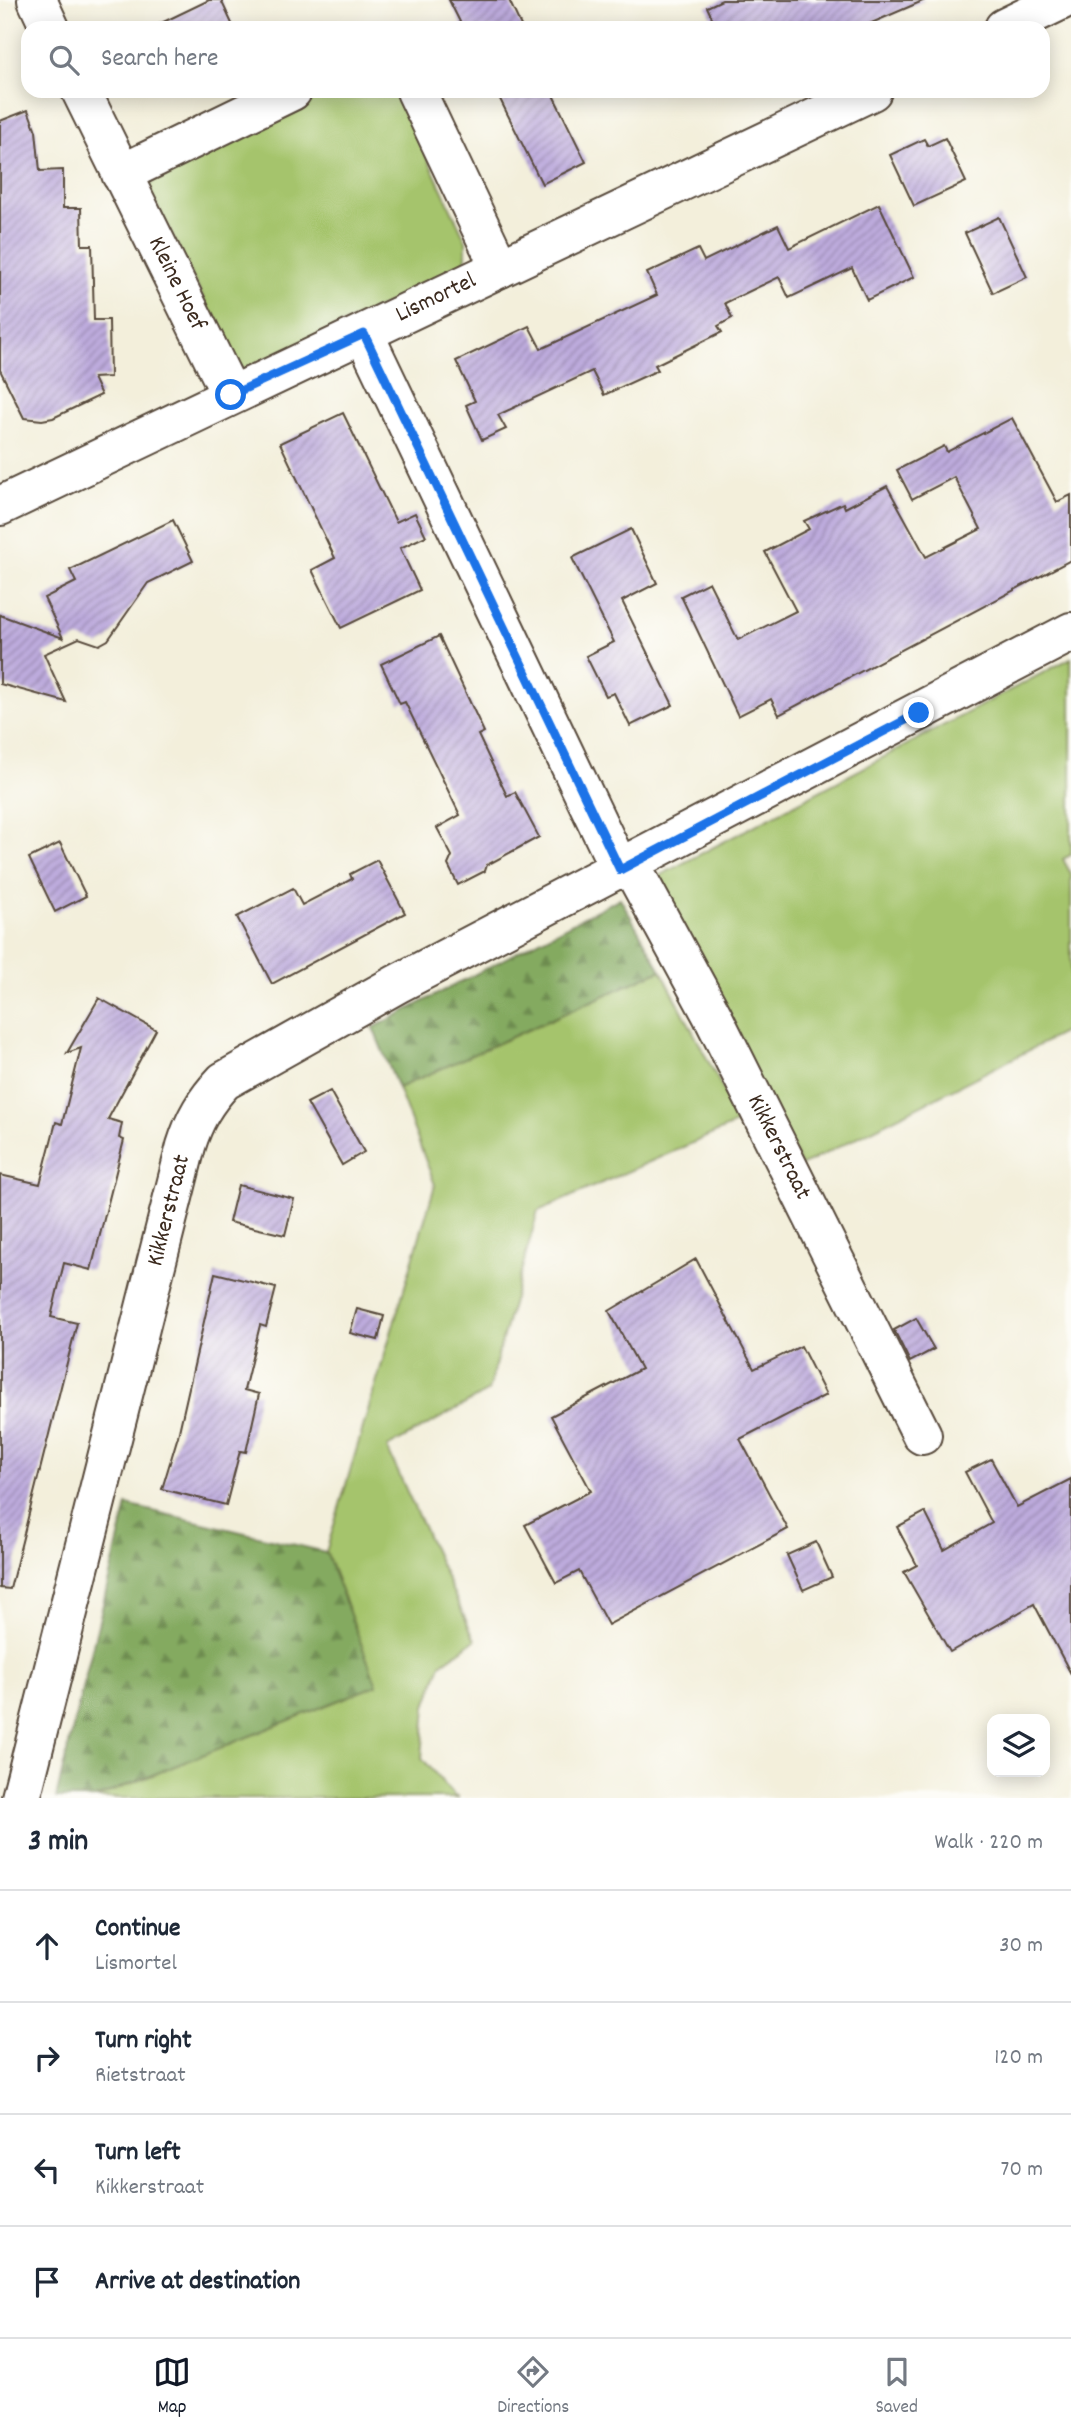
<!DOCTYPE html>
<html lang="en">
<head>
<meta charset="utf-8">
<style>
  :root { --surface:#fff; --page:#f2f2f3; --text:#1f2937; --muted:#747a83; --line:#e0e1e3; --accent:#111827 }
  body { margin:0; font-family:Dekko,sans-serif; background:var(--page); color:var(--text) }
  .controls { position:absolute; right:21px; bottom:21px; display:grid; overflow:hidden; border-radius:14px; box-shadow:0 4px 18px #0003 }
  .controls button { width:63px; height:63px; display:grid; place-items:center; padding:0; border:0; border-bottom:2px solid var(--line); background:var(--surface); color:var(--text); font:35px sans-serif }
  .stop { position:absolute; width:21px; height:21px; margin:-16px; border:5px solid #1a73e8; border-radius:50%; background:#fff }
  .stop.end { background:#1a73e8; border-color:#fff; box-shadow:0 2px 7px #0008 }
  .list { margin:0; padding:0; list-style:none }
  h2 { display:flex; justify-content:space-between; align-items:center; height:91px; margin:0; padding:0 28px; font-size:30px }
  h2 small { font-size:23px; font-weight:400; color:var(--muted) }
  .list li { display:grid; grid-template-columns:46px 1fr auto; gap:21px; align-items:center; box-sizing:border-box; height:112px; padding:0 28px; border-top:2px solid var(--line) }
  .list b { display:block; font-size:26px; white-space:nowrap }
  .list p { margin:0; font-size:23px; white-space:nowrap; color:var(--muted) }
  .list em { font-size:23px; font-style:normal; color:var(--muted) }
  .icon { flex:none; width:38px; height:38px; fill:none; stroke:currentColor; stroke-width:2; stroke-linecap:round; stroke-linejoin:round }
  .map { position:relative; flex:none; width:1071px; height:1798px; overflow:hidden }
  .search { position:absolute; background:var(--surface); box-shadow:0 4px 18px #0003; left:21px; right:21px; top:21px; height:77px; display:flex; align-items:center; gap:18px; box-sizing:border-box; padding:0 24px; border-radius:21px; color:var(--muted); font-size:26px }
  .sheet { height:539px; background:var(--surface) }
  nav { display:flex; justify-content:space-around; align-items:center; box-sizing:border-box; height:98px; border-top:2px solid var(--line); background:var(--surface); font-size:19px; color:var(--muted) }
  nav a { display:grid; justify-items:center; gap:4px }
  nav .on { color:var(--accent) }
  .map>svg:first-child { display:block }
</style>
</head>
<body>
<div class="map">
<svg width="1071" height="1798" viewBox="0 0 1071 1798">
  <defs>
    <pattern id="forest-firs" width="22" height="20" patternUnits="userSpaceOnUse" patternTransform="scale(1.75)"><rect width="22" height="20" fill="#84aa60"/><path d="M5 1l3.5 6h-7zM16 11l3.5 6h-7z" fill="#6d8b4f"/></pattern>
    <pattern id="building-hatch" width="6" height="6" patternUnits="userSpaceOnUse" patternTransform="scale(1.75)"><rect width="6" height="6" fill="#bdabdd"/><path d="M-1 1l2-2M0 6l6-6M5 7l2-2" fill="none" stroke="#9b8bb3"/></pattern>
  </defs>
  <rect width="100%" height="100%" fill="#fdfcf7"/>
  <filter id="ink" filterUnits="userSpaceOnUse"><feTurbulence type="fractalNoise" baseFrequency=".0143" numOctaves="2"/><feDisplacementMap in="SourceGraphic" scale="14" xChannelSelector="R" yChannelSelector="G"/><feConvolveMatrix kernelMatrix="1 2 1 2 8 2 1 2 1" color-interpolation-filters="sRGB"/></filter>
  <filter id="wash" filterUnits="userSpaceOnUse"><feTurbulence type="fractalNoise" baseFrequency=".00686" numOctaves="4" result="noise"/><feDisplacementMap in="SourceGraphic" scale="28" xChannelSelector="R" yChannelSelector="G"/><feGaussianBlur stdDeviation="1.57" result="paint"/><feColorMatrix in="noise" values="0 0 0 0 0 0 0 0 0 0 0 0 0 0 0 0 0 1.4 0 .05"/><feComposite in="paint" operator="in"/></filter>
  <g filter="url(#wash)">
    <rect width="100%" height="100%" fill="#f3efdb"/>
    <!-- green -->
    <g fill="#a5c46c" stroke="#707745" stroke-width="2">
      <polygon points="315,91 396,91 466,241 466,258 459,271 244,369 236,365 149,189 154,175 167,163"/>
      <polygon points="1071,658 1071,855 1063,859 1071,874 1071,1029 801,1166 657,877"/>
      <polygon points="661,970 740,1122 538,1211 488,1391 387,1448 475,1640 441,1664 426,1706 422,1758 454,1796 459,1798 95,1798 376,1685 326,1552 435,1185 398,1088"/>
    </g>
    <!-- forest -->
    <g fill="url(#forest-firs)" stroke="#606a3f" stroke-width="2">
      <polygon points="620,898 661,970 398,1088 373,1028"/>
      <polygon points="127,1505 326,1552 377,1685 95,1798 56,1798"/>
    </g>
    <g id="blocks">
      <!-- building -->
      <g fill="url(#building-hatch)">
        <polygon points="209,0 221,0 234,28 151,28"/>
        <polygon points="449,0 509,0 522,28 463,28"/>
        <polygon points="722,0 925,0 860,28 717,28 707,7"/>
        <polygon points="496,91 551,91 586,162 542,184"/>
        <polygon points="28,110 36,131 40,171 63,170 63,208 81,208 82,245 92,245 94,320 109,320 110,377 93,378 101,395 53,418 42,420 24,418 0,370 0,121"/>
        <polygon points="945,138 966,182 914,206 890,155 924,139 928,146"/>
        <polygon points="879,204 914,277 867,300 852,268 789,298 779,277 725,303 732,318 718,326 722,332 655,365 658,370 604,395 592,371 498,415 506,429 482,440 466,405 475,401 456,361 529,326 541,349 657,295 647,273 698,249 704,261 778,225 789,248"/>
        <polygon points="999,217 1027,277 993,293 965,233"/>
        <polygon points="343,413 396,522 415,513 426,536 400,548 420,590 341,628 312,570 335,558 280,443"/>
        <polygon points="1012,418 1057,502 1071,495 1071,560 779,715 771,699 738,716 681,596 709,582 738,640 796,611 765,552 809,529 804,521 843,503 845,508 887,486 926,557 981,529 954,477 912,499 897,470 944,446 947,452"/>
        <polygon points="173,520 193,561 148,583 108,640 99,645 79,638 44,654 66,702 0,684 0,615 63,638 44,598 76,582 70,570"/>
        <polygon points="631,529 657,583 622,601 673,705 630,726 614,693 606,696 586,656 614,642 572,558"/>
        <polygon points="439,636 484,732 478,735 507,796 515,792 539,837 487,865 485,871 458,885 448,865 452,856 437,828 460,815 405,702 400,704 381,664"/>
        <polygon points="60,843 86,896 55,912 29,858"/>
        <polygon points="377,860 405,913 272,984 237,917 293,888 302,905 352,879 350,874"/>
        <polygon points="99,998 156,1030 108,1119 122,1123 119,1138 124,1140 91,1270 64,1263 51,1317 77,1323 10,1589 0,1588 0,1175 40,1184 56,1122 62,1124 81,1048 67,1053"/>
        <polygon points="330,1091 364,1152 342,1165 307,1103"/>
        <polygon points="238,1185 294,1199 285,1235 229,1222"/>
        <polygon points="696,1259 754,1369 801,1346 826,1395 740,1439 788,1529 608,1625 579,1571 556,1583 525,1525 591,1491 551,1416 641,1369 609,1311"/>
        <polygon points="215,1273 276,1288 266,1327 260,1325 244,1390 259,1394 246,1452 240,1451 226,1505 162,1489 178,1436"/>
        <polygon points="357,1309 384,1316 378,1340 350,1333"/>
        <polygon points="916,1318 934,1349 910,1362 894,1330"/>
        <polygon points="991,1459 1017,1507 1071,1479 1071,1674 1034,1604 950,1652 904,1572 917,1565 897,1527 925,1512 944,1550 992,1523 965,1472"/>
        <polygon points="816,1542 832,1577 803,1590 787,1555"/>
      </g>
    </g>
  </g>
  <g filter="url(#ink)">
    <use href="#blocks" fill-opacity="0" stroke="#57483a" stroke-width="2"/>
    <g fill="none" stroke-linecap="round" stroke-linejoin="round">
      <defs>
        <g id="minor">
          <polyline points="37,0 50,28"/>
          <polyline points="1004,28 1062,0"/>
          <path id="s1" d="M 81,91 L 231,395"/>
          <polyline points="416,91 500,268"/>
          <polyline points="121,174 292,91"/>
          <polyline points="364,334 620,870"/>
          <path id="s2" d="M 0,506 L 872,91"/>
          <path id="s3" d="M 630,864 L 712,1015 L 922,1435"/>
          <path id="s4" d="M 21,1798 L 186,1146 C 194,1120 205,1101 224,1081 L 397,984 L 1071,632"/>
        </g>
      </defs>
      <!-- minor casing -->
      <use href="#minor" stroke="#57483a" stroke-width="42"/>
      <!-- minor -->
      <use href="#minor" stroke="#fff" stroke-width="38"/>
    </g>
  </g>
  <g fill="none" stroke-linecap="round" stroke-linejoin="round" filter="url(#ink)">
    <!-- route -->
    <polyline stroke="#1a73e8" stroke-width="9" points="231,395 364,334 620,870 919,713"/>
  </g>
  <g text-anchor="middle" dominant-baseline="central" stroke-width="6" stroke-linejoin="round" paint-order="stroke">
    <!-- street labels -->
    <g font-size="24" fill="#3b2a1e" stroke="#fdfcf7">
      <text stroke="none"><textPath href="#s1" startOffset="215">Kleine Hoef</textPath></text>
      <text stroke="none"><textPath href="#s2" startOffset="483">Lismortel</textPath></text>
      <text stroke="none"><textPath href="#s3" startOffset="320">Kikkerstraat</textPath></text>
      <text stroke="none"><textPath href="#s4" startOffset="606">Kikkerstraat</textPath></text>
    </g>
  </g>
</svg>
<div class="controls">
<button><svg class="icon" aria-label="layers" viewBox="0 0 24 24"><path d="M12 4l9 5-9 5-9-5zM3 14l9 5 9-5"/></svg></button>
</div>
<div class="stop" style="left:231px;top:395px"></div>
<div class="stop end" style="left:919px;top:713px"></div>
<div class="search"><svg class="icon" aria-label="search" viewBox="0 0 24 24"><circle cx="10" cy="10" r="6"/><path d="M15 15l6 6"/></svg>Search here</div>
</div>
<section class="sheet">
<h2>3 min<small>Walk · 220 m</small></h2>
<ul class="list">
<li><svg class="icon" aria-label="ahead" viewBox="0 0 24 24"><path d="M12 20V5M6 11l6-6 6 6"/></svg><div><b>Continue</b><p>Lismortel</p></div><em>30 m</em></li>
<li><svg class="icon" aria-label="right" viewBox="0 0 24 24"><path d="M7 20v-9h11M14 6l5 5-5 5"/></svg><div><b>Turn right</b><p>Rietstraat</p></div><em>120 m</em></li>
<li><svg class="icon" aria-label="left" viewBox="0 0 24 24"><path d="M17 20v-9H6M10 6l-5 5 5 5"/></svg><div><b>Turn left</b><p>Kikkerstraat</p></div><em>70 m</em></li>
<li><svg class="icon" aria-label="arrive" viewBox="0 0 24 24"><path d="M6 21V4h12l-3 4 3 4H6"/></svg><div><b>Arrive at destination</b></div></li>
</ul>
</section>
<nav>
<a class="on"><svg class="icon" aria-label="map" viewBox="0 0 24 24"><path d="M3 6l6-2 6 2 6-2v14l-6 2-6-2-6 2zM9 4v14M15 6v14"/></svg>Map</a>
<a><svg class="icon" aria-label="directions" viewBox="0 0 24 24"><path d="M12 3l9 9-9 9-9-9zM9 14v-3h6M13 9l2 2-2 2"/></svg>Directions</a>
<a><svg class="icon" aria-label="saved" viewBox="0 0 24 24"><path d="M7 4h10v16l-5-4-5 4z"/></svg>Saved</a>
</nav>
</body>
</html>
